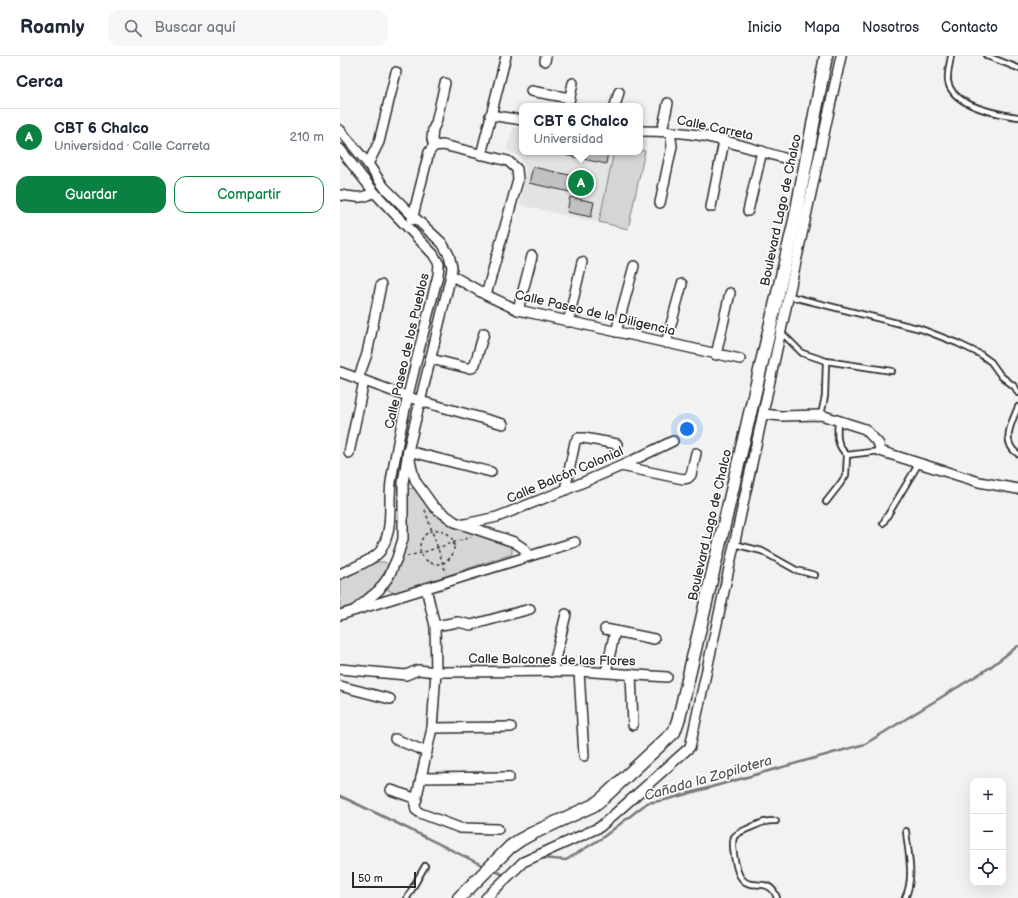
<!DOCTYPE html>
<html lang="es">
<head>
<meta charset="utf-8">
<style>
  :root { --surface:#fff; --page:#f6f6f7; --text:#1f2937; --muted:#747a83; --line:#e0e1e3; --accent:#0b8043 }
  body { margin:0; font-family:"Balsamiq Sans",sans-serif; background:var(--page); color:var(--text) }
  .controls { position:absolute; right:12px; bottom:12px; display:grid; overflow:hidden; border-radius:8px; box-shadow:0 4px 16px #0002 }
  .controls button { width:36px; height:36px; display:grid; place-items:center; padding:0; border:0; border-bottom:1px solid var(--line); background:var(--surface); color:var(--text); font:20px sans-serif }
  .scale { position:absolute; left:12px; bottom:10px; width:64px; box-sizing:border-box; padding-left:4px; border:2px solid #2b2b2b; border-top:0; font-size:11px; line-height:14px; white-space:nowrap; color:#2b2b2b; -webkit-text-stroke:3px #fff; paint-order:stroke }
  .you { position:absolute; left:347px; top:373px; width:14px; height:14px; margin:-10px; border:3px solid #fff; border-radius:50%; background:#1a73e8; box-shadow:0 0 0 6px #1a73e833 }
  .badge { display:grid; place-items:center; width:26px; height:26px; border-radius:50%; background:var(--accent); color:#fff; font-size:13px; font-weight:700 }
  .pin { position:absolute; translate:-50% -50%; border:2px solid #fff; box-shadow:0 1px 4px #0006 }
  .popup { position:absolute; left:179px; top:47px; width:124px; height:52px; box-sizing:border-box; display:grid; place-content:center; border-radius:8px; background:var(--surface); filter:drop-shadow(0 1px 3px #0005); font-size:13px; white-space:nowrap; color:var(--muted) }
  .popup b { font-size:15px; color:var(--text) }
  .popup::after { content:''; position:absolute; left:50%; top:100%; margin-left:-8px; border:8px solid transparent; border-top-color:var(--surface) }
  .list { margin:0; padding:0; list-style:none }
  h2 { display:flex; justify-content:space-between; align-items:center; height:52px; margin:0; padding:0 16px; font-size:17px }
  h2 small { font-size:13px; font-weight:400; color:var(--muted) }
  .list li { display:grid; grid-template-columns:26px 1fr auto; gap:12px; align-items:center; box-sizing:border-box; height:56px; padding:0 16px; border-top:1px solid var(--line) }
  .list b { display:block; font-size:15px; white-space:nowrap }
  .list p { margin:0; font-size:13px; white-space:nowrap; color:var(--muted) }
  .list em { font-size:13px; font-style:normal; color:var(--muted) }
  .actions { display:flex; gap:8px; padding:12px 16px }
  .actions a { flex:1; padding:9px 0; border:1px solid var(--accent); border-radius:12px; text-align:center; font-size:14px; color:var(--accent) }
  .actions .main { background:var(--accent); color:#fff }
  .icon { flex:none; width:22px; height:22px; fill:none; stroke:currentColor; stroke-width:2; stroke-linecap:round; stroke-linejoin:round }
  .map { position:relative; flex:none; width:678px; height:842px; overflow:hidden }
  header { display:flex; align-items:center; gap:24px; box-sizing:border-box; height:56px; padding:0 20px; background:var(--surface); border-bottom:1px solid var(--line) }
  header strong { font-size:19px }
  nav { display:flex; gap:22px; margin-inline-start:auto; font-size:14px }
  .search { width:280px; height:36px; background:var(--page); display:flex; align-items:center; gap:10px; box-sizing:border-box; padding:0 14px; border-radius:12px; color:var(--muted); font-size:15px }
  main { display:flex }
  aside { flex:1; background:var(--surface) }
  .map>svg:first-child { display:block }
</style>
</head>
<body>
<header>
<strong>Roamly</strong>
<div class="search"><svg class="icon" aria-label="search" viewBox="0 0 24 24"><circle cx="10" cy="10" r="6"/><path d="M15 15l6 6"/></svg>Buscar aquí</div>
<nav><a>Inicio</a><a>Mapa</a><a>Nosotros</a><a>Contacto</a></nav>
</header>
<main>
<aside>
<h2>Cerca<small></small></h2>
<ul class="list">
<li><span class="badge">A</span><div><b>CBT 6 Chalco</b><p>Universidad · Calle Carreta</p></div><em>210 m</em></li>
</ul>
<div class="actions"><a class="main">Guardar</a><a>Compartir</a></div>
</aside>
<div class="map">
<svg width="678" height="842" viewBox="0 0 678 842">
  <rect width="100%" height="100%" fill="#f2f2f2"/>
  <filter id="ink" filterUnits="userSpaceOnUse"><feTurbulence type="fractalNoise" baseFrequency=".025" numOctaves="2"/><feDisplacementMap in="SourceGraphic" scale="8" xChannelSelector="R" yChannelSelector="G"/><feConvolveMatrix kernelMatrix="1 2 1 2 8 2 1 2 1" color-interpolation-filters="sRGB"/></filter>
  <g filter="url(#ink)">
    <!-- built -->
    <polygon fill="#e3e3e3" points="175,71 182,72 182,96 300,96 300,82 307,82 288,173 180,149 186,113 180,101 167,94 172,74"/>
    <!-- green -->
    <g fill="#d5d5d5" stroke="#808080">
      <polygon points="300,94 305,95 288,173 259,166 274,96 300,96"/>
      <polygon points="74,432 88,452 106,466 172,490 172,498 54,537 48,534 48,527 58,511 65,433"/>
      <polygon points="33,506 45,506 49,510 37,529 27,536 14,549 0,553 0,524"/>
    </g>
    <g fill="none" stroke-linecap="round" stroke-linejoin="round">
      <!-- stream -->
      <g stroke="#787878" stroke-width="2.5">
        <polyline points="0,740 36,757 146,811"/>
        <polyline points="200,802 226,804 262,782 307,747 325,744 525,688 649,612 678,590"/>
        <polyline points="153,814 166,820"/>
      </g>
    </g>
    <!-- building -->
    <g fill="#c1c1c1" stroke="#2b2b2b">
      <polygon points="225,96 268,96 266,108 225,99"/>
      <polygon points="193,111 234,120 230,136 189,127"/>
      <polygon points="230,141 254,146 251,161 227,156"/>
    </g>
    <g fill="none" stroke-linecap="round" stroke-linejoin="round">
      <defs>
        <g id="lane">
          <path d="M 611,0 C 610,7 607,17 608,25 C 612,50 657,58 678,61"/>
          <polyline points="647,0 678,12"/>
          <polyline points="449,240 581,273 617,287 640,298 651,306 661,320 675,331 678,337"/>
          <polyline points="441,276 462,297 486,305 552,315"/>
          <path d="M 678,351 C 672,366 660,386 678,398"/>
          <polyline points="481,359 485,340 486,305"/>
          <polyline points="507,399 540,395"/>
          <path d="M 486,446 L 500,428 L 506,419 L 507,399 C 496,389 497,379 498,365"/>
          <polyline points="543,467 579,407"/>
          <polyline points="394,488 422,495 456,514 475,519"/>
          <path d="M 436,765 C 425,764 417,769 407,773 C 403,775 397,777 394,781 C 391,789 396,817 402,823 C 412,835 430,820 437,842"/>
          <polyline points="67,842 85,810"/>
          <path d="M 565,842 C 575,822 568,797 566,775"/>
        </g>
        <g id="street">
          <polyline points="205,5 206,0"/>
          <polyline points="191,35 230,42"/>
          <polyline points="228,50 233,27"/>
          <polyline points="275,50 279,36"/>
          <polyline points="150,59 182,64"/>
          <polyline points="0,74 28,108 44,131 73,160 102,187 109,199 112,211 111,219 68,395 63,427 63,483 57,502 49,520 39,534 15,554"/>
          <path d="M 300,75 C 319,75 339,76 358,79 C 387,84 416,94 444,102"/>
          <polyline points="322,75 328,47"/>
          <polyline points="94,90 92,83 93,73 96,67 105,27"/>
          <path d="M 0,93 L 34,136 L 93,198 L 99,208 L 98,219 C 81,287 62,356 51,426 C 48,449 54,472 41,494 C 36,503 10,513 0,518"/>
          <polyline points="141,99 166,0"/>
          <polyline points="28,108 39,86 56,16"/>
          <path d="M 0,139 C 16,141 20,144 34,136"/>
          <polyline points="320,147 332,90 330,76"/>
          <polyline points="371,151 384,85"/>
          <polyline points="408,155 422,95"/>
          <polyline points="72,164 89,96 94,90 103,89 168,105 177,113 178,124 146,239"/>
          <polyline points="111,219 146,239 178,254 400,303"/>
          <polyline points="178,254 192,200"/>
          <polyline points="228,266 242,206"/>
          <polyline points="276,276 294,210"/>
          <polyline points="326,287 342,228"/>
          <polyline points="376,299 390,237"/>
          <polyline points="91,303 127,312 132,312 135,308 144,277"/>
          <polyline points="0,316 80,345 163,368"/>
          <polyline points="18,323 27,298 41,229"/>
          <polyline points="423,358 441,360 481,359 525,373 539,388 540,395 639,426 678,433"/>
          <polyline points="9,397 24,325"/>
          <polyline points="281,410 343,423 348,422 351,419 356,397"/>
          <polyline points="151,416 68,395 73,418 76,426 94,451 115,466 174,486 183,492 189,500"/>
          <polyline points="225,434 235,386 238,382 244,382 277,388"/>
          <polyline points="125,468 157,461 225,434 281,410 333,385"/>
          <polyline points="86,532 95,570 96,616 92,672 75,749 76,754 80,757 120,772 158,773"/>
          <polyline points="0,559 235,486"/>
          <polyline points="95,570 118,566 131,569 190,553"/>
          <polyline points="265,573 314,583"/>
          <polyline points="0,613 66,619 78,614 96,616 239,615 327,621"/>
          <polyline points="239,615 244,700"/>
          <polyline points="212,616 226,558"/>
          <polyline points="266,616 275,575"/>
          <polyline points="291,618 293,669"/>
          <polyline points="0,630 50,643"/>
          <polyline points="92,672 171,671"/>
          <polyline points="55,683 87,696"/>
          <polyline points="81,722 169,721"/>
          <polyline points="51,734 77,743"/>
          <polyline points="146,842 183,806 260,771 350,691 501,0"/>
        </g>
        <polyline id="secondary" points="119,842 170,791 180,784 191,778 254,749 264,741 334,676 339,662 455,164 486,0"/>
      </defs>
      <!-- lane casing -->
      <use href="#lane" stroke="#2b2b2b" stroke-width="8"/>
      <!-- street casing -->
      <use href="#street" stroke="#2b2b2b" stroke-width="12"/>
      <!-- secondary casing -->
      <use href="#secondary" stroke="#2b2b2b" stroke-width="15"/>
      <!-- path -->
      <g stroke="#2b2b2b" stroke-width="1.5" stroke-dasharray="3 3" stroke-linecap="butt">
        <polyline points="85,454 106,517"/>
        <circle cx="97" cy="491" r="17"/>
        <polyline points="67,500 81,497 131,481"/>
      </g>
      <!-- lane -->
      <use href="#lane" stroke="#fff" stroke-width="4.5"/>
      <!-- street -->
      <use href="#street" stroke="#fff" stroke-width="9"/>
      <!-- secondary -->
      <use href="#secondary" stroke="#fff" stroke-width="12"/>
    </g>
  </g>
  <g text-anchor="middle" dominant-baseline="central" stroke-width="3" stroke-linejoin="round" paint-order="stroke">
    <!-- street labels -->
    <g font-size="13" fill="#2b2b2b" stroke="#fff">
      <text transform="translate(375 72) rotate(12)">Calle Carreta</text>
      <text transform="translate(441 154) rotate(-78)">Boulevard Lago de Chalco</text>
      <text transform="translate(255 257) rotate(13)">Calle Paseo de la Diligencia</text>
      <text transform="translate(67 295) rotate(-77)">Calle Paseo de los Pueblos</text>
      <text transform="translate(225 419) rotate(-23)">Calle Balcón Colonial</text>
      <text transform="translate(370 469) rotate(-77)">Boulevard Lago de Chalco</text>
      <text transform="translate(212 604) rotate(1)">Calle Balcones de las Flores</text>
    </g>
    <!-- water labels -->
    <g font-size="14" font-style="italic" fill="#585858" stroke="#fff">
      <text transform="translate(368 722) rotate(-16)">Cañada la Zopilotera</text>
    </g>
  </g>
</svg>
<div class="controls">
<button>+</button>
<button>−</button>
<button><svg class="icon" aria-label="locate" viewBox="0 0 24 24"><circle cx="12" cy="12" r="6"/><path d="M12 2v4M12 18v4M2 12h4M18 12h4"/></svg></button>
</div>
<div class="scale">50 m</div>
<div class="you"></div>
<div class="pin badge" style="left:241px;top:127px">A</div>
<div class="popup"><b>CBT 6 Chalco</b>Universidad</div>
</div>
</main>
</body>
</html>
